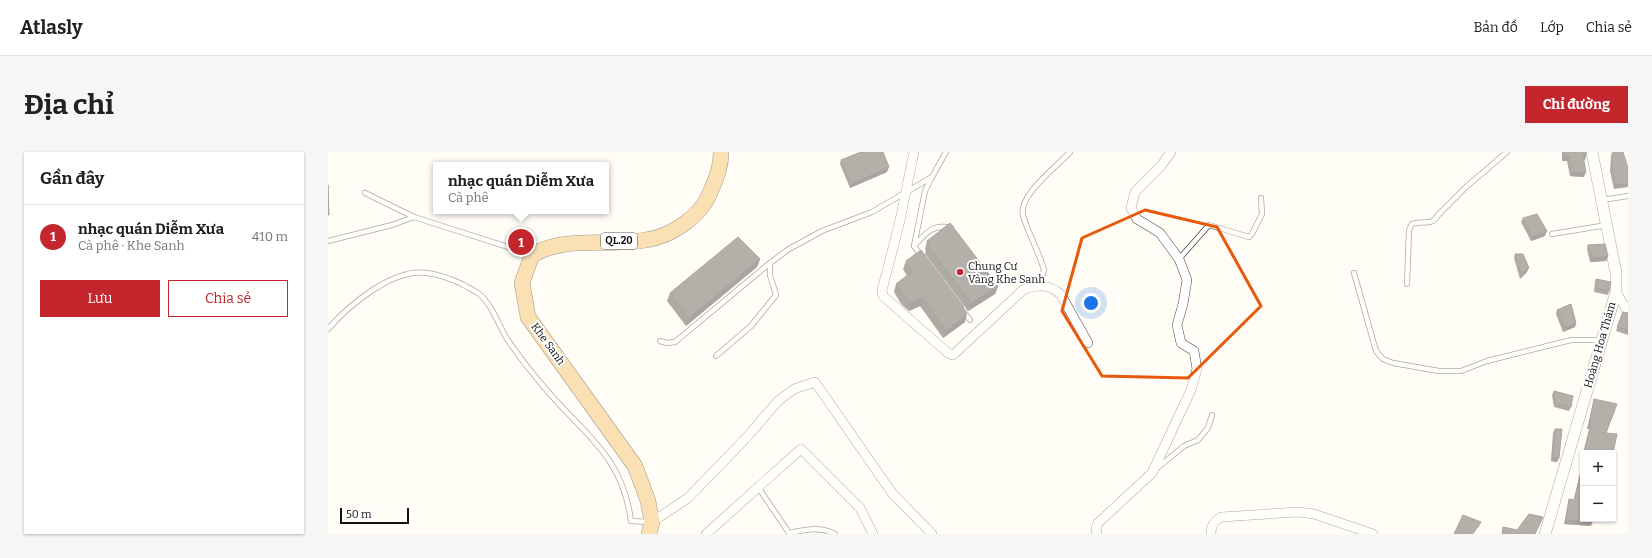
<!DOCTYPE html>
<html lang="vi">
<head>
<meta charset="utf-8">
<style>
  :root { --surface:#fff; --page:#f6f6f6; --text:#202124; --muted:#757577; --line:#e0e0e0; --accent:#c4262e }
  body { margin:0; font-family:Bitter,serif; background:var(--page); color:var(--text) }
  .controls { position:absolute; right:12px; bottom:12px; display:grid; overflow:hidden; border-radius:0px; box-shadow:0 1px 3px #0004 }
  .controls button { width:36px; height:36px; display:grid; place-items:center; padding:0; border:0; border-bottom:1px solid var(--line); background:var(--surface); color:var(--text); font:20px sans-serif }
  .scale { position:absolute; left:12px; bottom:10px; width:69px; box-sizing:border-box; padding-left:4px; border:2px solid #111; border-top:0; font-size:11px; line-height:14px; white-space:nowrap; color:#111; -webkit-text-stroke:3px #fff; paint-order:stroke }
  .you { position:absolute; left:763px; top:151px; width:14px; height:14px; margin:-10px; border:3px solid #fff; border-radius:50%; background:#1a73e8; box-shadow:0 0 0 6px #1a73e833 }
  .badge { display:grid; place-items:center; width:26px; height:26px; border-radius:50%; background:var(--accent); color:#fff; font-size:13px; font-weight:700 }
  .pin { position:absolute; translate:-50% -50%; border:2px solid #fff; box-shadow:0 1px 4px #0006 }
  .popup { position:absolute; left:105px; top:10px; width:176px; height:52px; box-sizing:border-box; display:grid; place-content:center; border-radius:0px; background:var(--surface); filter:drop-shadow(0 1px 3px #0005); font-size:13px; white-space:nowrap; color:var(--muted) }
  .popup b { font-size:15px; color:var(--text) }
  .popup::after { content:''; position:absolute; left:50%; top:100%; margin-left:-8px; border:8px solid transparent; border-top-color:var(--surface) }
  .list { margin:0; padding:0; list-style:none }
  h2 { display:flex; justify-content:space-between; align-items:center; height:52px; margin:0; padding:0 16px; font-size:17px }
  h2 small { font-size:13px; font-weight:400; color:var(--muted) }
  .list li { display:grid; grid-template-columns:26px 1fr auto; gap:12px; align-items:center; box-sizing:border-box; height:64px; padding:0 16px; border-top:1px solid var(--line) }
  .list b { display:block; font-size:15px; white-space:nowrap }
  .list p { margin:0; font-size:13px; white-space:nowrap; color:var(--muted) }
  .list em { font-size:13px; font-style:normal; color:var(--muted) }
  .actions { display:flex; gap:8px; padding:12px 16px }
  .actions a { flex:1; padding:9px 0; border:1px solid var(--accent); border-radius:0px; text-align:center; font-size:14px; color:var(--accent) }
  .actions .main { background:var(--accent); color:#fff }
  .map { position:relative; flex:none; width:1300px; height:382px; overflow:hidden; border-radius:0px }
  header { display:flex; align-items:center; gap:24px; box-sizing:border-box; height:56px; padding:0 20px; background:var(--surface); border-bottom:1px solid var(--line) }
  header strong { font-size:19px }
  nav { display:flex; gap:22px; margin-inline-start:auto; font-size:14px }
  .intro { display:flex; align-items:center; justify-content:space-between; box-sizing:border-box; height:96px; padding:0 24px }
  h1 { margin:0; font-size:28px }
  .button { padding:10px 18px; border-radius:0px; background:var(--accent); color:#fff; font-size:14px; font-weight:700 }
  main { display:flex; gap:24px; padding:0 24px }
  aside { flex:1; background:var(--surface); border-radius:0px; box-shadow:0 1px 3px #0004 }
  .map>svg:first-child { display:block }
</style>
</head>
<body>
<header>
<strong>Atlasly</strong>
<nav><a>Bản đồ</a><a>Lớp</a><a>Chia sẻ</a></nav>
</header>
<div class="intro"><h1>Địa chỉ</h1><a class="button">Chỉ đường</a></div>
<main>
<aside>
<h2>Gần đây<small></small></h2>
<ul class="list">
<li><span class="badge">1</span><div><b>nhạc quán Diễm Xưa</b><p>Cà phê · Khe Sanh</p></div><em>410 m</em></li>
</ul>
<div class="actions"><a class="main">Lưu</a><a>Chia sẻ</a></div>
</aside>
<div class="map">
<svg width="1300" height="382" viewBox="0 0 1300 382">
  <rect width="100%" height="100%" fill="#fffdf5"/>
  <g fill="none" stroke-linecap="round" stroke-linejoin="round">
    <defs>
      <g id="service">
        <polyline points="37,41 86,65 202,102"/>
        <polyline points="1274,48 1300,44"/>
        <polyline points="1224,82 1279,73"/>
        <polyline points="0,89 64,73 86,65"/>
        <path d="M 586,94 C 597,82 605,71 623,76"/>
        <polyline points="594,105 586,94 597,39 604,25"/>
        <polyline points="851,107 881,73 921,85 924,82 934,62 933,46"/>
        <polyline points="1026,121 1048,199 1055,207 1065,211 1111,219 1133,219 1159,209 1243,188 1274,188"/>
        <path d="M 1079,132 L 1081,78 L 1084,72 C 1094,68 1104,75 1110,63 L 1138,35 L 1179,0"/>
        <path d="M 707,133 L 714,125 L 716,118 C 711,99 700,82 695,63 C 690,43 730,14 742,0"/>
        <polyline points="636,160 642,168"/>
        <path d="M 0,177 C 21,153 65,116 99,121 C 111,122 123,127 134,132 C 139,135 145,138 150,141 C 164,152 170,172 179,187 C 190,203 203,220 216,235 C 256,283 294,302 303,369 L 321,370"/>
        <polyline points="332,189 339,191 347,190 442,111"/>
        <polyline points="388,204 423,174 448,143 442,123 442,111 461,97 494,79 544,60 604,25 618,0"/>
        <polyline points="828,317 856,294 870,288 880,276 884,263"/>
        <path d="M 430,335 L 461,381 C 476,378 492,374 507,382"/>
      </g>
      <g id="minor">
        <path d="M 586,0 L 571,73 L 554,138 L 555,144 L 620,201 L 625,203 L 695,138 C 707,132 723,132 733,143 L 760,191"/>
        <polyline points="1288,140 1300,160"/>
        <polyline points="324,370 360,346 419,285 450,249 466,237 487,230 564,341 604,382"/>
        <polyline points="378,382 473,297 532,356 545,382"/>
        <polyline points="769,382 768,376 770,371 824,321 863,238 869,217 866,199 853,191 849,173 855,152 859,128 851,107 832,81 809,67 803,56 807,40 833,14 843,0"/>
        <path d="M 883,382 C 883,373 886,370 893,365 L 970,360 L 986,362 L 1045,382"/>
      </g>
      <polyline id="tertiary" points="1217,382 1288,140 1288,121 1264,0"/>
      <path id="trunk" d="M 321,382 L 324,370 L 320,349 L 307,314 L 200,165 L 194,131 L 204,103 C 239,83 279,95 318,88 C 344,84 372,65 382,41 C 388,26 393,17 393,0"/>
    </defs>
    <!-- service casing -->
    <use href="#service" stroke="#444" stroke-width="6"/>
    <!-- minor casing -->
    <use href="#minor" stroke="#444" stroke-width="10"/>
    <!-- tertiary casing -->
    <use href="#tertiary" stroke="#444" stroke-width="12"/>
    <!-- trunk casing -->
    <use href="#trunk" stroke="#222" stroke-width="16"/>
    <!-- service -->
    <use href="#service" stroke="#fff" stroke-width="4.5"/>
    <!-- minor -->
    <use href="#minor" stroke="#fff" stroke-width="9"/>
    <!-- tertiary -->
    <use href="#tertiary" stroke="#fff" stroke-width="11"/>
    <!-- trunk -->
    <use href="#trunk" stroke="#f7bc64" stroke-width="15"/>
  </g>
  <!-- wall -->
  <g fill="#4d4742">
    <polygon points="1234,0 1258,0 1258,3 1257,8 1256,8 1256,25 1242,24 1239,9 1234,9"/>
    <polygon points="1284,1 1300,16 1286,37 1282,19 1283,5"/>
    <polygon points="513,8 559,20 522,36 512,12"/>
    <polygon points="1195,66 1217,84 1203,89 1193,70"/>
    <polygon points="599,89 670,134 667,142 640,159 597,102 598,99 597,97"/>
    <polygon points="1260,93 1280,104 1278,109 1262,110 1259,97"/>
    <polygon points="1187,102 1199,120 1192,127 1186,106"/>
    <polygon points="432,107 429,115 358,174 339,149 342,141"/>
    <polygon points="578,109 636,157 637,170 615,186 592,154 581,159 573,152 566,140 568,132 579,124 575,117"/>
    <polygon points="1268,127 1281,139 1280,143 1266,140 1267,131"/>
    <polygon points="1229,158 1248,171 1247,175 1235,180 1228,162"/>
    <polygon points="1295,160 1300,161 1300,183 1288,179"/>
    <polygon points="1226,239 1243,255 1241,259 1226,255 1224,243"/>
    <polygon points="1266,247 1278,281 1285,301 1255,301 1261,277 1259,277 1265,251"/>
    <polygon points="1227,277 1231,306 1229,310 1223,309 1225,281"/>
    <polygon points="1255,303 1255,367 1263,374 1236,372 1240,351 1241,347 1246,348 1254,312 1253,312"/>
  </g>
  <!-- shaded-wall -->
  <g fill="#3f3936">
    <polygon points="1258,3 1257,8 1254,8 1255,4"/>
    <polygon points="1241,4 1239,9 1234,9 1236,5"/>
    <polygon points="561,15 559,20 522,36 523,32"/>
    <polygon points="1243,20 1258,20 1256,25 1242,24"/>
    <polygon points="1300,31 1300,35 1286,37 1287,33"/>
    <polygon points="1219,79 1217,84 1203,89 1204,85"/>
    <polygon points="1280,104 1278,109 1262,110 1264,106"/>
    <polygon points="432,107 429,115 358,174 361,166"/>
    <polygon points="1201,116 1199,120 1192,127 1193,123"/>
    <polygon points="670,134 667,142 640,159 643,151"/>
    <polygon points="595,146 592,154 581,159 584,151"/>
    <polygon points="639,162 637,170 615,186 618,179"/>
    <polygon points="1248,171 1247,175 1235,180 1237,176"/>
    <polygon points="1261,273 1263,273 1261,277 1259,277"/>
    <polygon points="1224,305 1231,306 1229,310 1223,309"/>
    <polygon points="1266,367 1263,374 1236,372 1238,368"/>
    <polygon points="1153,370 1151,374 1145,382 1144,382"/>
  </g>
  <!-- building -->
  <g fill="#5a524d" stroke="#3f3936">
    <polygon points="533,0 555,0 561,15 523,32 513,8"/>
    <polygon points="1235,0 1258,0 1258,3 1255,4 1258,20 1243,20 1241,4 1236,5"/>
    <polygon points="1287,0 1295,0 1300,16 1300,31 1287,33 1284,15 1284,1"/>
    <polygon points="0,33 1,63 0,63"/>
    <polygon points="1209,62 1219,79 1204,85 1195,66"/>
    <polygon points="622,71 670,134 643,151 600,94 602,93 599,89"/>
    <polygon points="410,85 432,107 361,166 342,141"/>
    <polygon points="1277,92 1280,104 1264,106 1260,93"/>
    <polygon points="593,98 636,155 635,156 639,162 618,179 595,146 584,151 576,144 568,132 584,120 578,109"/>
    <polygon points="1187,102 1195,102 1201,116 1193,123"/>
    <polygon points="1268,127 1283,130 1281,139 1268,136"/>
    <polygon points="1243,152 1248,171 1237,176 1229,158"/>
    <polygon points="1295,160 1300,161 1300,178 1289,175"/>
    <polygon points="1226,239 1245,244 1243,255 1227,251"/>
    <polygon points="1266,247 1289,252 1278,281 1289,282 1285,301 1256,301 1263,273 1261,273"/>
    <polygon points="1227,277 1234,277 1231,306 1224,305"/>
    <polygon points="1255,312 1255,367 1265,367 1264,370 1238,368 1241,347 1246,348"/>
    <polygon points="1201,362 1215,365 1207,382 1174,382 1175,375 1189,378"/>
    <polygon points="1135,363 1153,370 1144,382 1126,382"/>
  </g>
  <!-- marked area -->
  <path d="M0 0H1300V382H0ZM 817,58 L 889,75 L 933,154 L 860,226 L 774,224 L 734,159 L 754,86 Z" fill="#fffdf5" fill-opacity=".55" fill-rule="evenodd"/>
  <path fill="none" stroke="#e8590c" stroke-width="3" stroke-linejoin="round" d="M 817,58 L 889,75 L 933,154 L 860,226 L 774,224 L 734,159 L 754,86 Z"/>
  <!-- markers -->
  <circle fill="#c4262e" stroke="#fff" stroke-width="1.5" cx="632" cy="120" r="4"/>
  <g text-anchor="middle" dominant-baseline="central" stroke-width="4" stroke-linejoin="round" paint-order="stroke">
    <!-- shield labels -->
    <rect fill="#fff" stroke="#585858" stroke-width="1" x="273" y="81" width="36" height="16" rx="3"/>
    <g font-size="10" font-weight="bold" fill="#111">
      <text x="291" y="89">QL.20</text>
    </g>
    <!-- poi labels -->
    <g font-size="11" fill="#111" stroke="#fff" text-anchor="start">
      <text x="640" y="114">Chung Cư<tspan x="640" dy="13">Vàng Khe Sanh</tspan></text>
    </g>
    <!-- street labels -->
    <g font-size="11" fill="#111" stroke="#fff">
      <text transform="translate(220 192) rotate(54)">Khe Sanh</text>
      <text transform="translate(1272 193) rotate(-74)">Hoàng Hoa Thám</text>
    </g>
  </g>
</svg>
<div class="controls">
<button>+</button>
<button>−</button>
</div>
<div class="scale">50 m</div>
<div class="you"></div>
<div class="pin badge" style="left:193px;top:90px">1</div>
<div class="popup"><b>nhạc quán Diễm Xưa</b>Cà phê</div>
</div>
</main>
</body>
</html>
